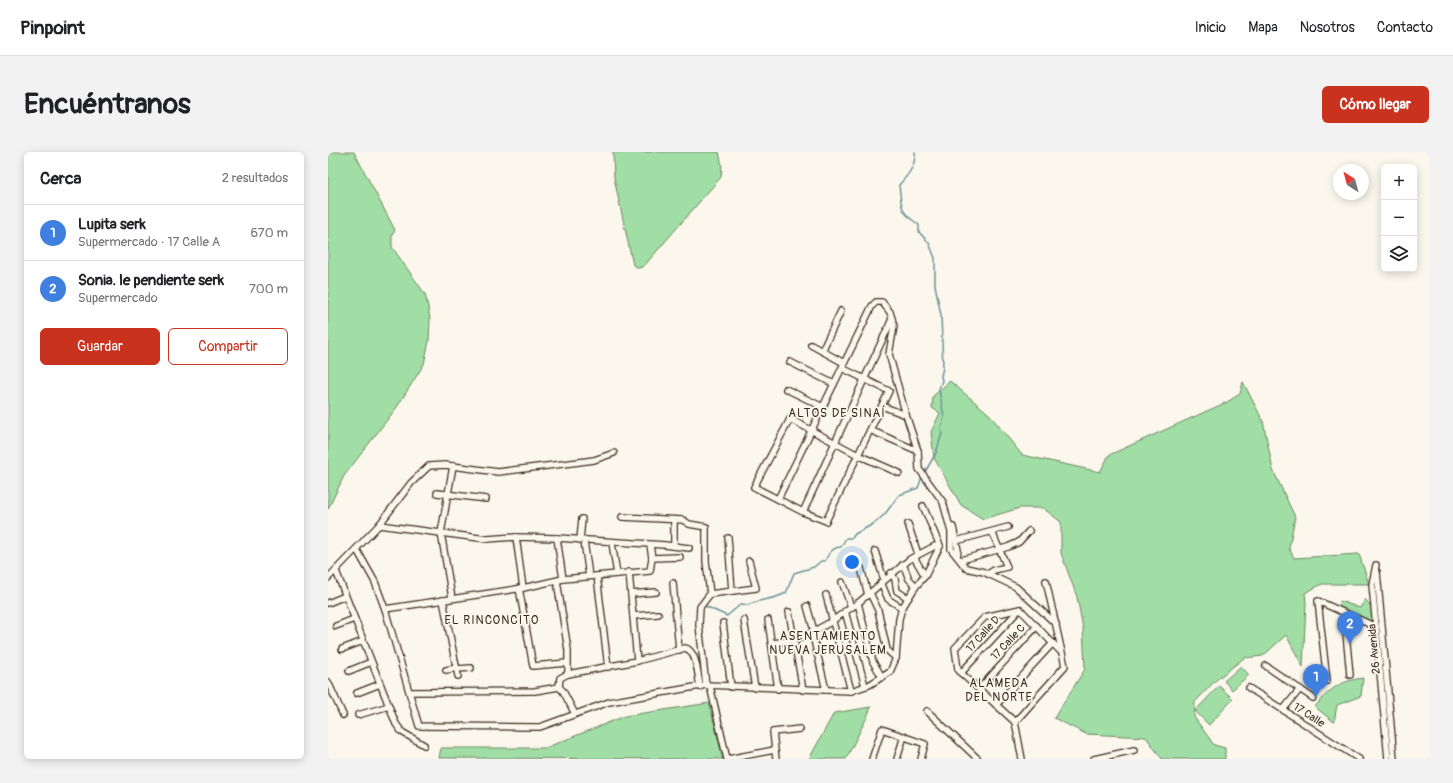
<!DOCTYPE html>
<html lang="es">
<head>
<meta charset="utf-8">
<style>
  :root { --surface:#fff; --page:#f2f2f2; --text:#202124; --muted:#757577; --line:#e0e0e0; --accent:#c8321e }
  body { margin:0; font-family:Pangolin,sans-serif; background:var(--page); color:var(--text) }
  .controls { position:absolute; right:12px; top:12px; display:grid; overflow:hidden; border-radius:6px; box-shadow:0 2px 10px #0003 }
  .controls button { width:36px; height:36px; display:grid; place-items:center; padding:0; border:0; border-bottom:1px solid var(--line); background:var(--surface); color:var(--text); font:20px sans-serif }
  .compass { position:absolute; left:1005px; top:12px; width:36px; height:36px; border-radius:50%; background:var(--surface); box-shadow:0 2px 10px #0003; rotate:324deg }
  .you { position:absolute; left:524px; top:410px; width:14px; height:14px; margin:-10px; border:3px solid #fff; border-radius:50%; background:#1a73e8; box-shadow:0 0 0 6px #1a73e833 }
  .badge { display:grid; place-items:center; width:26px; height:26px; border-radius:50%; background:var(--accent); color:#fff; font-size:13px; font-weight:700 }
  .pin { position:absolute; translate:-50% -33px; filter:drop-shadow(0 1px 2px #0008) }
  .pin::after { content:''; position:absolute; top:21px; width:14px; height:12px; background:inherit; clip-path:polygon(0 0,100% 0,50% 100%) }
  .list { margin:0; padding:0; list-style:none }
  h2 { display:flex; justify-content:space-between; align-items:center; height:52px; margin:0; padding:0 16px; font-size:17px }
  h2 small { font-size:13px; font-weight:400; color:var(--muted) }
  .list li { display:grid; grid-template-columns:26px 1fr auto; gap:12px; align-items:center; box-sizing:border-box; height:56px; padding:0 16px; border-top:1px solid var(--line) }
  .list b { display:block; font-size:15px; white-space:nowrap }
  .list p { margin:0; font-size:13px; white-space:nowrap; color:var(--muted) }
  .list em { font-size:13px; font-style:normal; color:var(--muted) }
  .actions { display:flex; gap:8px; padding:12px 16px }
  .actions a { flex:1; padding:9px 0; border:1px solid var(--accent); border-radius:6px; text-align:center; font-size:14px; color:var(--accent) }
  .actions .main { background:var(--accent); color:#fff }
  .icon { flex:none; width:22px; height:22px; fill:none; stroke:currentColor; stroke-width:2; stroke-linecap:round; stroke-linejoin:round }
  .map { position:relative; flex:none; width:1101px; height:607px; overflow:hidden; border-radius:6px }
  header { display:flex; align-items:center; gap:24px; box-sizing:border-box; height:56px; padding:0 20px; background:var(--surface); border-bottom:1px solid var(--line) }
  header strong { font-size:19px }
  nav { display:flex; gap:22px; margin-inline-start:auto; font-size:14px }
  .intro { display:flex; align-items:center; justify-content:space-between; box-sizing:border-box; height:96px; padding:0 24px }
  h1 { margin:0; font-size:28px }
  .button { padding:10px 18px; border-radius:6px; background:var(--accent); color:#fff; font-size:14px; font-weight:700 }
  main { display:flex; gap:24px; padding:0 24px }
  aside { flex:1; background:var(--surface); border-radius:6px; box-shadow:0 2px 10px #0003 }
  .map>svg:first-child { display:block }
</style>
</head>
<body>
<header>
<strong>Pinpoint</strong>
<nav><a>Inicio</a><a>Mapa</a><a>Nosotros</a><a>Contacto</a></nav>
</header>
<div class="intro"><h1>Encuéntranos</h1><a class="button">Cómo llegar</a></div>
<main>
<aside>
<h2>Cerca<small>2 resultados</small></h2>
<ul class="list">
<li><span class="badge" style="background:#3f7fe0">1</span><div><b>Lupita serk</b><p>Supermercado · 17 Calle A</p></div><em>670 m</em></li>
<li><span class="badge" style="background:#3f7fe0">2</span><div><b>Sonia. le pendiente serk</b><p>Supermercado</p></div><em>700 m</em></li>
</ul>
<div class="actions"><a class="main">Guardar</a><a>Compartir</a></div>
</aside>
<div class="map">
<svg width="1101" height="607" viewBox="0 0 1101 607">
  <rect width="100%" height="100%" fill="#fbf7ec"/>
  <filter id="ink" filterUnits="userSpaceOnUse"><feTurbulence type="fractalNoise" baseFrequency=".025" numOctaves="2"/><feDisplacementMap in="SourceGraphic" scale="8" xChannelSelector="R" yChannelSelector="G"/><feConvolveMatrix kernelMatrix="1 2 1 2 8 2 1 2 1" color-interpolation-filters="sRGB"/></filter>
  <g filter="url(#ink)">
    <!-- green -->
    <g fill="#a0dea6" stroke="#6e8462">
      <polygon points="0,0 26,0 67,78 64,84 64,95 97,142 100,155 102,167 101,189 96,212 69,255 16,324 0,357"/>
      <polygon points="285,0 391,0 394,14 393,25 316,114 311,116 305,113 286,26"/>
      <polygon points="622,229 661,262 694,303 772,320 781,303 899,250 912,242 915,230 935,269 945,318 967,365 961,396 966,406 1031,402 1041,432 994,432 977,441 978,451 975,515 958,483 935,504 916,506 887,529 867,550 866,565 886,593 897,596 897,607 834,607 818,585 758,582 726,566 757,517 755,476 749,445 733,401 733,370 715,356 692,356 655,367 633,353 606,306 603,280 612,261 604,256 605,244"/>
      <polygon points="1037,447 1045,457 1043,470 1010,456 1012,449 1032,456"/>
      <polygon points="913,514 921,523 904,538 896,529"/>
      <path d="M 1035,526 L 1033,544 L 1009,553 L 1006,570 L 987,555 C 1001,537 1012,529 1035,526 Z"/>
      <polygon points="891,534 905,547 881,573 867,559"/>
      <polygon points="381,551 395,607 111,606 113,596 217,596 297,564"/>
      <polygon points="543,555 539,565 518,607 481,607 506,561"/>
    </g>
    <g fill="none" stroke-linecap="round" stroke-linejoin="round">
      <!-- stream -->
      <g stroke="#6b9398" stroke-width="1.5">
        <path d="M 587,0 C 588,14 580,23 571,33 C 574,56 571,59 591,73 L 591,80 L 601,91 L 607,106 L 607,133 L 613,163 L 615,216 L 613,224 L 614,229 L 611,237 L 616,265 L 613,277 L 614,281 L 608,301 L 597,320"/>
        <path d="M 375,453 L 399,464 L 413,452 L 420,453 C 432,447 445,448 458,441 L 466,421 L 486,415 L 493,409 L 497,409 C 500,403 504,395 513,395 L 518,386 L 524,386 L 527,382 L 547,371 L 557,362 L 571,343 L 590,336 L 594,325"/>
      </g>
      <defs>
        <g id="minor">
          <polyline points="483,193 516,211"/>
          <polyline points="494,199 513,159"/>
          <polyline points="462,210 506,232"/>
          <polyline points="514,216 561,239 498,369 475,360 426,335 462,267 530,303 571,321"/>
          <polyline points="458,237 495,255"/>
          <polyline points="554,254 578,263"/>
          <polyline points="542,278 590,299"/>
          <polyline points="109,341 158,347"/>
          <polyline points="450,347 544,154 548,150 554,150 562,160 566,174 561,202 578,263 590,299 591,317 615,350 623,380 623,397 638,416 656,420 688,435 728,472"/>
          <polyline points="475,360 564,167"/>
          <polyline points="294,365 355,368 361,372 378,375 378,409 382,442"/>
          <polyline points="580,372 590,402"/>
          <polyline points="51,373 159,387 188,385 229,386 337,393 361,396"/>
          <polyline points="625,375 630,398 629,404"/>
          <polyline points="188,385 195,436"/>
          <polyline points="229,386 235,427"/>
          <polyline points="400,386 404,439"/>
          <polyline points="252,388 254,367"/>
          <polyline points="256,389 261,424"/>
          <polyline points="628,389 680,375"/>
          <polyline points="284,391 289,422"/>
          <polyline points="346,394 346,368"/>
          <polyline points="29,398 47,430 57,457 91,574 212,575 281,550 378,533 523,539 541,533 562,520 568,506 571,467 574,456 588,434 597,424 612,394 595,354"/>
          <polyline points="547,399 556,428"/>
          <polyline points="586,405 597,424"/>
          <polyline points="324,406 352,405"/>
          <polyline points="633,408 680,395 691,390 701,379"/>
          <polyline points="575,412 581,427 588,434"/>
          <polyline points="1048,413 1044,432 1060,607"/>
          <polyline points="533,416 540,443"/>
          <polyline points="8,419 68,572 74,580 96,593"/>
          <polyline points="301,420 309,509"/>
          <polyline points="1049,420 1066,607"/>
          <polyline points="563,421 567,427 569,439 580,446"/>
          <polyline points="660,422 666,418 679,415 664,380"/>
          <polyline points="269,424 280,515"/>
          <polyline points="0,426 51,373 83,331 101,314 117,313 170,320 251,310 266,308 286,301"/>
          <polyline points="229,429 240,498 240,522"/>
          <polyline points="514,430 523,455"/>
          <polyline points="553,430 560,447 574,456"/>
          <polyline points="345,431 351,498"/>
          <polyline points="191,436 205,514 239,511"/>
          <polyline points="542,441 550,458 559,498 568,506"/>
          <polyline points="303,442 328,440"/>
          <polyline points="498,443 523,539"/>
          <polyline points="124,446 113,381 125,314"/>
          <polyline points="115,448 130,524"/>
          <polyline points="0,451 17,444"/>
          <polyline points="530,451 545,510 554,525"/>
          <polyline points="479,454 486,479"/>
          <polyline points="57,457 195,436 235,427 322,419 324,406 322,393"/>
          <polyline points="692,457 657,465 627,496 630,517 633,521 687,570 694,607"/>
          <polyline points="692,457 733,500"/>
          <polyline points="517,459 537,534"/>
          <polyline points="461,460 475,538"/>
          <polyline points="1016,461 1022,523"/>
          <polyline points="305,464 330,462"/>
          <polyline points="416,468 427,536"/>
          <polyline points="440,468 450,537"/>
          <polyline points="395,471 403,535"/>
          <polyline points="8,474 26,467"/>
          <polyline points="484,480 498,538"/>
          <polyline points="444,491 462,489 481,482 501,471 530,451 582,407 607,394 612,394"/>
          <polyline points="14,497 35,489"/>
          <polyline points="938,514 985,546"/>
          <polyline points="129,517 143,516"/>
          <polyline points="118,518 129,516"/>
          <polyline points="21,519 43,510"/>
          <polyline points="633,521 691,458"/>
          <polyline points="999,529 990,449 1048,475"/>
          <polyline points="0,530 15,563"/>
          <polyline points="378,533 371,473 372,455 382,442 428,436 421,409"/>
          <polyline points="382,534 399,607"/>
          <path d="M 231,535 L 232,526 L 240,522 L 309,509 L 357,496 C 369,498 370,525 372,535"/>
          <polyline points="921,536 1031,607"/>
          <polyline points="651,537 709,474"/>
          <polyline points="82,540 207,539 231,535 235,539 247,562"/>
          <polyline points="29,541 52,532"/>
          <polyline points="668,553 725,491"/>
          <polyline points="955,558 972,537"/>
          <polyline points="599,559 650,607"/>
          <polyline points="30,563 61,554"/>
          <polyline points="687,570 737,514 718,429"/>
          <polyline points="400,607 446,598"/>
          <polyline points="448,607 445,580 472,577"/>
          <polyline points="544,607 554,577 597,592 593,607"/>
          <polyline points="569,607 576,584"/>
          <polyline points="766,607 806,598"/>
        </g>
      </defs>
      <!-- minor casing -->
      <use href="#minor" stroke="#3b2a1e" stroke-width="8"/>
      <!-- minor -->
      <use href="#minor" stroke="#fbf7ec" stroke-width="5.5"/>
    </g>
  </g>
  <g text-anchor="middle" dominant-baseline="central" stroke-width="3.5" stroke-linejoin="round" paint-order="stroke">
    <!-- street labels -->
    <g font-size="11" fill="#3b2a1e" stroke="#fbf7ec">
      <text transform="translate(655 482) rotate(-48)">17 Calle D</text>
      <text transform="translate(680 490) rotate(-47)">17 Calle C</text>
      <text transform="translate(1046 497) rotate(-95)">26 Avenida</text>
      <text transform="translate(981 563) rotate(33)">17 Calle</text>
    </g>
    <!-- neighbourhood labels -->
    <g font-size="12" letter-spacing="1" fill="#3b2a1e" stroke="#fbf7ec">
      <text x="509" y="261">ALTOS DE SINAÍ</text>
      <text x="164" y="468">EL RINCONCITO</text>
      <text x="500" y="484">ASENTAMIENTO<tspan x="500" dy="14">NUEVA JERUSALEM</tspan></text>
      <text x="671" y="531">ALAMEDA<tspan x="671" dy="14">DEL NORTE</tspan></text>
    </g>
  </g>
</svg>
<div class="controls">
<button>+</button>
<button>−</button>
<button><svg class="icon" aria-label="layers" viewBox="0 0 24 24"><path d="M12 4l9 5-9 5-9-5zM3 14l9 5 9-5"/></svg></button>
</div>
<svg class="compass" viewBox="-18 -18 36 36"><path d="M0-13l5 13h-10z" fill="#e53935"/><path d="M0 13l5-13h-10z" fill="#757577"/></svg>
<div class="you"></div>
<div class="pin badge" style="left:988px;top:545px;background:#3f7fe0">1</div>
<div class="pin badge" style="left:1022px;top:492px;background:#3f7fe0">2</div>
</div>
</main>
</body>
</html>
